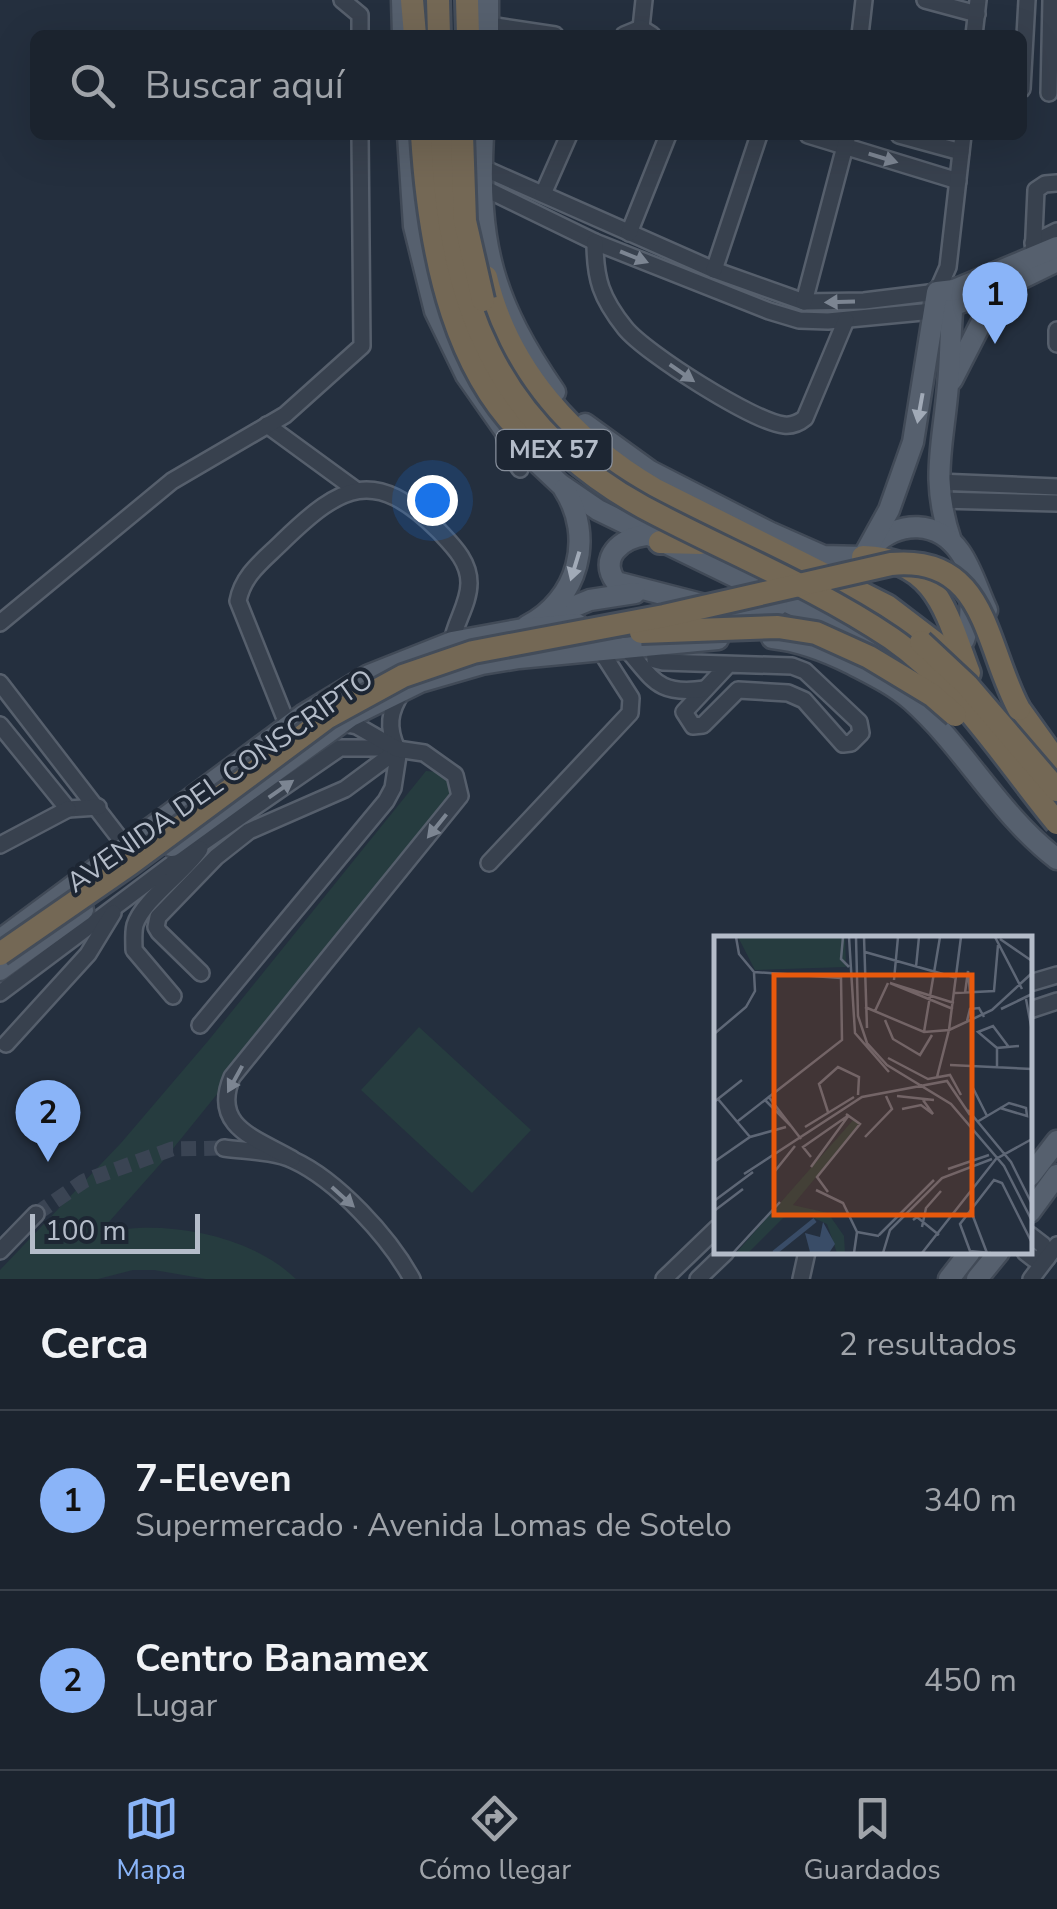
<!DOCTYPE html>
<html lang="es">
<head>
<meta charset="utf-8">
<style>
  :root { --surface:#1b232e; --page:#282f3a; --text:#f1f3f6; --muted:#a0a4aa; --line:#39404a; --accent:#8ab4f8 }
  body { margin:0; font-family:"Nunito Sans",sans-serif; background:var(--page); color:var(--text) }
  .scale { position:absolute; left:30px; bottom:25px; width:170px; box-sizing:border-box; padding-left:10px; border:5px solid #b4bcc9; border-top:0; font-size:28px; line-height:35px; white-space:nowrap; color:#b4bcc9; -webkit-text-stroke:8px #1d2633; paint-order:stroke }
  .you { position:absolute; left:432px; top:500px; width:35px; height:35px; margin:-25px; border:8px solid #fff; border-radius:50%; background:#1a73e8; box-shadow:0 0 0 15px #1a73e833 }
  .badge { display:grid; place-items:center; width:65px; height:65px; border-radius:50%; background:var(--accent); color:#111; font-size:32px; font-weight:700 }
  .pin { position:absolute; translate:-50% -82px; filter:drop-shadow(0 2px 5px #0008) }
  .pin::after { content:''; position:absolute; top:52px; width:35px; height:30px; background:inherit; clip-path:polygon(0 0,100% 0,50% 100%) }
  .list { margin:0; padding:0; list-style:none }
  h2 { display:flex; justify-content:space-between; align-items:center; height:130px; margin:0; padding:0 40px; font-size:42px }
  h2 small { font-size:32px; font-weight:400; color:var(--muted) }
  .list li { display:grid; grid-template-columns:65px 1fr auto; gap:30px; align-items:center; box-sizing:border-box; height:180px; padding:0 40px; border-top:2px solid var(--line) }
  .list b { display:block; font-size:38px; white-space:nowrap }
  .list p { margin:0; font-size:32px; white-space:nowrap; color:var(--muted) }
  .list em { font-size:32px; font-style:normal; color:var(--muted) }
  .icon { flex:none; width:55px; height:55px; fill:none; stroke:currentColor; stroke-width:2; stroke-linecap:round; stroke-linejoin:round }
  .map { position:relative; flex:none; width:1057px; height:1279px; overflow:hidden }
  .search { position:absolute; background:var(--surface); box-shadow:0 10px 40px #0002; left:30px; right:30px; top:30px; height:110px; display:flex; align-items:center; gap:25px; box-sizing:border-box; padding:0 35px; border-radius:15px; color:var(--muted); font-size:38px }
  .sheet { height:490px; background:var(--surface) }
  nav { display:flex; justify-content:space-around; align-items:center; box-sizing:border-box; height:140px; border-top:2px solid var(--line); background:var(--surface); font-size:28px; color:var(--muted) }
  nav a { display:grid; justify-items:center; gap:5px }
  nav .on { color:var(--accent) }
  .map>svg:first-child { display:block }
</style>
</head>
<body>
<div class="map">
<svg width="1057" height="1279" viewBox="0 0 1057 1279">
  <rect width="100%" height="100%" fill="#242f3e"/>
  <!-- green -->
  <g fill="#263c3f">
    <path d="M 426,771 C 447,772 451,780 456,799 L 163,1161 L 100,1232 C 112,1232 126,1228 139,1228 C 192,1226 256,1241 296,1279 L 206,1279 L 154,1270 L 133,1270 L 98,1279 L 0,1279 L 0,1270 L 121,1143 L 208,1041 Z"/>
    <polygon points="419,1027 531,1130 472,1193 361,1090"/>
  </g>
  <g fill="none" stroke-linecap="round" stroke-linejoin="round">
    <!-- minor-tunnel -->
    <polyline stroke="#3a4453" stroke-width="15" stroke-dasharray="15 8" stroke-linecap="butt" points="36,1214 84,1181 172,1149 224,1148"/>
    <defs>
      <g id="minor">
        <polyline points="342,0 360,15 360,35"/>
        <polyline points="925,0 977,14"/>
        <polyline points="489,25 555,35"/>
        <polyline points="641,28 644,0"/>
        <polyline points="624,35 641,28 652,35"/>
        <polyline points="860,35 864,0"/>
        <polyline points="974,35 978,0"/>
        <polyline points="1022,89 1027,0"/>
        <polyline points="1049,93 1051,0"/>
        <polyline points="808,135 958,181"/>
        <polyline points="899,135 961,152"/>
        <polyline points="481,167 714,270 804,302 864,301 937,292 948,267 963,135"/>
        <polyline points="482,187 595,242 769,311 799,320 828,321 933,311"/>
        <polyline points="543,194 569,135"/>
        <polyline points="629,233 668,135"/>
        <path d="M 595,242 C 595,279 601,298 625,328 C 645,353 754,422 784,425 C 793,426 799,423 805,418 L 846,320"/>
        <polyline points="1033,243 1057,231"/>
        <polyline points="1033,257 1036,190 1045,184 1057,183"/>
        <polyline points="714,270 759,135"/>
        <polyline points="804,302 848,135"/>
        <polyline points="1057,330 1057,344"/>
        <polyline points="267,425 356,490"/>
        <polyline points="503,429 507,449 520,469"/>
        <polyline points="938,482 1057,487"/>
        <polyline points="940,500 1057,503"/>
        <polyline points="0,623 172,481 285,415 362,346 360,135"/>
        <polyline points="654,644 655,660 663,662 792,666 805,671 859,722 861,733 851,743 843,744 804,700 788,693 738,690 703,725 693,726 684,712 728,665"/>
        <path d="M 624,646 C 654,679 656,696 705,689"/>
        <polyline points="0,683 131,853"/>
        <polyline points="0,725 68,809 98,807"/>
        <path d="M 293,732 L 288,726 L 238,601 C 243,574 264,560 283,541 C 341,485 374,466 439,531 C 453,546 469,561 469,583 C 469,604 455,622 452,642"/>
        <path d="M 397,749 C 387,727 389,712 402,692"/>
        <polyline points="0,845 68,809"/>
        <polyline points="489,863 630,713 631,698 599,648"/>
        <polyline points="1030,983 1057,975"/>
        <polyline points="0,993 172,864 340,748 388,748"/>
        <path d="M 173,996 L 134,950 C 134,942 133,933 135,925 C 143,900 184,873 200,849"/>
        <polyline points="1030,1010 1057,1001"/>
        <polyline points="200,1025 386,801 393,788 399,749 345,789 249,831 216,857 158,917 156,927 159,932 201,973"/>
        <polyline points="6,1044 88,954 113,913"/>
        <path d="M 224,1148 C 245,1151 274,1151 293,1160 C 337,1180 389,1237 412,1279"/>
        <path d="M 292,1159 C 256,1138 211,1127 232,1077 L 460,796 L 455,775 L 424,753 L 397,749 L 357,726 L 342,723"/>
        <polyline points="0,1251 36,1214"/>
        <polyline points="1025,1252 1034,1259 1047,1258 1043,1245 1030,1235"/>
        <polyline points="664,1279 717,1228"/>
        <polyline points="698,1279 726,1252"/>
        <polyline points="801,1279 807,1252"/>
        <polyline points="1031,1279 1057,1245"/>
      </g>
      <g id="major">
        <polyline points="402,0 403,35"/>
        <polyline points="488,35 488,0"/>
        <polyline points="408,135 414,226 435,311 466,375 508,435 560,484 598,510 857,636 894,660"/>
        <path d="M 483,135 C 477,245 493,302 555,392"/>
        <polyline points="945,308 998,290 1057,261"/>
        <polyline points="952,380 998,290"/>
        <polyline points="585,424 650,471 771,533 823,556 863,557"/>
        <path d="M 646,535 C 621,538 598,558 616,582 L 709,606"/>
        <path d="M 951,541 C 930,479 943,447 948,385 C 951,354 950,322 954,290"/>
        <path d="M 873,546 C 899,520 938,520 960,552 C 972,569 978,591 987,610"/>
        <polyline points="863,557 889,510 913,442 937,292 954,290 1057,247"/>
        <polyline points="548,617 590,600 635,593"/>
        <polyline points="695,617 777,606"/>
        <path d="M 527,626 C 578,600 595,537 564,489"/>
        <path d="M 772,638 C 801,641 826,651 852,664 C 873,675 894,685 911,700 C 965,748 999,815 1057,859"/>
        <polyline points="964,640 970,621 971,593"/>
        <polyline points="172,846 351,716 420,682 482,664 519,658 718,639"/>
        <polyline points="0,940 303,715 369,675 452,642 523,629 577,624"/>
        <polyline points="0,970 83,910"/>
        <polyline points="1030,1176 1057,1141"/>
        <polyline points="1030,1212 1057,1175"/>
        <polyline points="949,1279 970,1252"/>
        <polyline points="977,1279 999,1252"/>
      </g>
      <g id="highway">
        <polyline points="412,0 415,35"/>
        <polyline points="438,0 439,35"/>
        <polyline points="467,0 468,35"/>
        <path d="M 486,277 C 508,370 574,442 654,489 L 887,606 L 946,651"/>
        <polyline points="660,542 701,543"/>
        <path d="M 863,557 C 937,559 947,615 969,673"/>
        <polyline points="1019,709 1057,762"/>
      </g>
    </defs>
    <!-- minor casing -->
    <use href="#minor" stroke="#565f6c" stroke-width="20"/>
    <!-- major casing -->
    <use href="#major" stroke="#414a57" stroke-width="25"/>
    <!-- highway casing -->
    <use href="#highway" stroke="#434c59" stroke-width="28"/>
    <!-- minor -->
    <use href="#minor" stroke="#38414e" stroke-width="15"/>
    <!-- major -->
    <use href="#major" stroke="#56606e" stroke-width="20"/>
    <!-- highway -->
    <use href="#highway" stroke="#746855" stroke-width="22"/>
    <defs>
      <g id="highway-bridge">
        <path d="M 422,135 C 429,246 452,391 553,459"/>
        <path d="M 442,135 C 447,296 495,426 643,507 C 725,551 814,586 891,638 C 959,685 1005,760 1057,823"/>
        <polyline points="462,135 465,221 483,300"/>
        <polyline points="641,632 778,627 816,633 869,657 932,695 955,715"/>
        <polyline points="921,642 967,685 1057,790"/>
        <path d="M 0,954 L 130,864 L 328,717 L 403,676 L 473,652 L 664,616 L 891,564 C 987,555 984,644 1019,709"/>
      </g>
    </defs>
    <!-- highway-bridge casing -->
    <use href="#highway-bridge" stroke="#434c59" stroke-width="28" stroke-linecap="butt"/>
    <!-- highway-bridge -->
    <use href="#highway-bridge" stroke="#746855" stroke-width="22"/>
  </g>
  <!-- one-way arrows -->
  <defs><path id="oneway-solid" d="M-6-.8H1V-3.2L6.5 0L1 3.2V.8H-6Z" transform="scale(2.5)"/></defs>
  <g fill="#7c8592">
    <use href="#oneway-solid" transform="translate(883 158) rotate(17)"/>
    <use href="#oneway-solid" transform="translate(634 257) rotate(22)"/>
    <use href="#oneway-solid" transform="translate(840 302) rotate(178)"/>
    <use href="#oneway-solid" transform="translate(682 373) rotate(35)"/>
    <use href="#oneway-solid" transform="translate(281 789) rotate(-35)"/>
    <use href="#oneway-solid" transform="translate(437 826) rotate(129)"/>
    <use href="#oneway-solid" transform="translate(235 1079) rotate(119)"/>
    <use href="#oneway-solid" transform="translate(343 1197) rotate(42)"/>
  </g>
  <g fill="#a1aab7">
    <use href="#oneway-solid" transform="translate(920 408) rotate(100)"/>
    <use href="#oneway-solid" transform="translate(575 566) rotate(107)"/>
  </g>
  <g text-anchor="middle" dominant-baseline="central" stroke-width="8" stroke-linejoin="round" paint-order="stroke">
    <!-- shield labels -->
    <rect fill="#1d2633" stroke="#878f9c" stroke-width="2.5" x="496.5" y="430" width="115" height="40" rx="8"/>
    <g font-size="25" font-weight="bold" fill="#b4bcc9">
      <text x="554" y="450">MEX 57</text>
    </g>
    <!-- street labels -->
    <g font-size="28" fill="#b4bcc9" stroke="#1d2633">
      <text transform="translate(220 781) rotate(-35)">AVENIDA DEL CONSCRIPTO</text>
    </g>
  </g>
  <!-- overview -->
  <g transform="translate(714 936)">
    <rect width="318" height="318" fill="#242f3e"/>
    <path d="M 24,1 L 131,1 L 132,31 L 41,34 ZM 140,183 L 145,189 L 79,269 L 114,277 L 130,300 L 131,317 L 123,317 L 113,288 L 89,277 L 69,282 L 34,317 L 22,317 Z" fill="#263c3f"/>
    <path d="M 109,286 L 121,308 L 115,317 L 96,316 L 91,297 L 106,301 Z" fill="#394c67"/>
    <path fill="none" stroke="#394c67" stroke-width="5" d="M 60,317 L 101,284"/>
    <path fill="none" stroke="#5e6776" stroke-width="2.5" d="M 22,1 L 25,18 L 40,36 L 127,42 L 128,104 L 24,185M 129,1 L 127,23 L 135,31M 135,1 L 141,97 L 175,136M 142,1 L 144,80 L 153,107 L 173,129 L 237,168 L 290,230 L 318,285M 150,1 L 153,92M 281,1 L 308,53M 286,3 L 318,25M 151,16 L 243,42M 202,31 L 205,1M 180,44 L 184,1M 241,57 L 280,55 L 284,9M 251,57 L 254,35 L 256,56M 312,63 L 318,95M 151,71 L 210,96 L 235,94 L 247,1M 239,73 L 176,47 L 240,67M 287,73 L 318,58M 161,75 L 174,47M 171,84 L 179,103 L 206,119 L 218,99M 253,85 L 256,73 L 265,72 L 270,81M 210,96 L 226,1M 0,98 L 32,71 L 41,55 L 40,37M 283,112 L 264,96 L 279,90 L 294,110M 174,122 L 214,143 L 236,139 L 247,159M 236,129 L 318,133M 283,131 L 283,112 L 305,110M 223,141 L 235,94 L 278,74 L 318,37M 258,150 L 273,180M 54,160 L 87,203M 183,160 L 220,164M 4,163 L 36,201M 51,164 L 77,190M 0,166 L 28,144M 188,173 L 207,169 L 219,178 L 209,164M 254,174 L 297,226 L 318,268M 114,176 L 105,148 L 124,131 L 145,141 L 144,159M 263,186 L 295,167 L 312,172 L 313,180 L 286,172M 91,191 L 140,161M 151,201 L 178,173 L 172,160M 0,226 L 36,201 L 72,191M 97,231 L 135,179 L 89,211 L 97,221M 234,233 L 275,219M 61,235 L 81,210M 30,238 L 148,161 L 233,145 L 256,179M 102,254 L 129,267 L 143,296M 114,256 L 103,241 L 146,188 L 132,178M 0,265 L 39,236M 0,275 L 29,253M 257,275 L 273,317M 199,284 L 203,281 L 225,299M 208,291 L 212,272 L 227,255M 165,299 L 220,244M 19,317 L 66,266M 140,317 L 143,296 L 165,300M 169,317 L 176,294 L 228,242 L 278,223M 208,317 L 282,223 L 318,203M 277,317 L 256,315 L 246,288 L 280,244 L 288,247 L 318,307"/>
    <path fill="#e8590c" fill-opacity="0.15" stroke="#e8590c" stroke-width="5" d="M 60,39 L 258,39 L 258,279 L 60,279 Z"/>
    <rect width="318" height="318" fill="none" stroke="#b4bcc9" stroke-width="5"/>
  </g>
</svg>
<div class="scale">100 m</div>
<div class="you"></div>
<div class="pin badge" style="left:995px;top:344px">1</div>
<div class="pin badge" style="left:48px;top:1162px">2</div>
<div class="search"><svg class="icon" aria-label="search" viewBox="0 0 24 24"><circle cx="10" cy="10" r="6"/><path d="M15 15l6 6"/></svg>Buscar aquí</div>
</div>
<section class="sheet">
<h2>Cerca<small>2 resultados</small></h2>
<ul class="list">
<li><span class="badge">1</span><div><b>7-Eleven</b><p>Supermercado · Avenida Lomas de Sotelo</p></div><em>340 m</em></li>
<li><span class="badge">2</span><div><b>Centro Banamex</b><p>Lugar</p></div><em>450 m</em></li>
</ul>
</section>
<nav>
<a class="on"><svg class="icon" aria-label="map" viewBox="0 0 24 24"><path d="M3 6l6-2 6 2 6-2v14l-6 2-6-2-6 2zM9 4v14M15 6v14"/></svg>Mapa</a>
<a><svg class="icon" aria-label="directions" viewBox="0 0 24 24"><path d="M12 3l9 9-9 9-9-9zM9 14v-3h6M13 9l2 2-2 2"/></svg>Cómo llegar</a>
<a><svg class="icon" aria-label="saved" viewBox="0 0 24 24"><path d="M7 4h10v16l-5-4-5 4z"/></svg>Guardados</a>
</nav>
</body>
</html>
